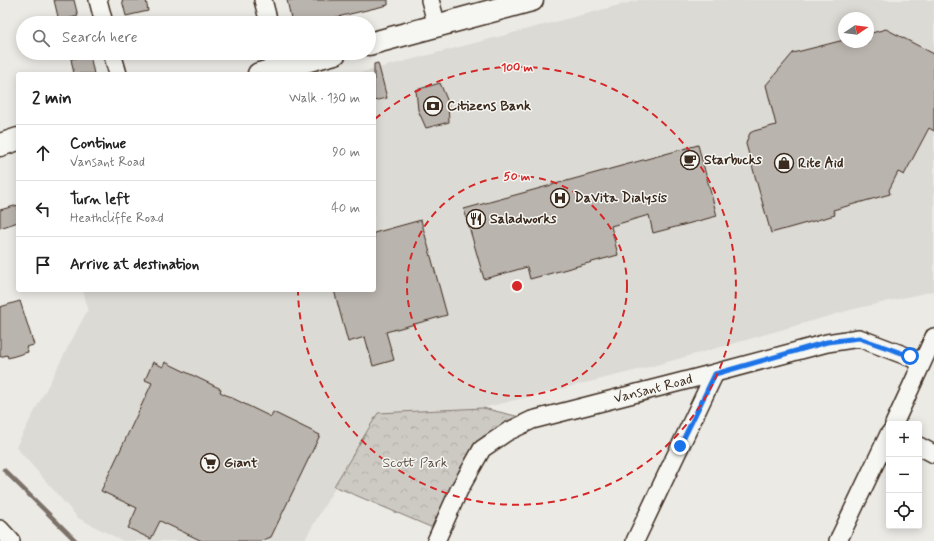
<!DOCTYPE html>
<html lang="en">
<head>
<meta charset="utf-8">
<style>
  :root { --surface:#fff; --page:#f6f6f6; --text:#222; --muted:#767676; --line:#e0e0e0 }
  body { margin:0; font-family:Mynerve,sans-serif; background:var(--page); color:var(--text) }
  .controls { position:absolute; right:12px; bottom:12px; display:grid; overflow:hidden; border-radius:4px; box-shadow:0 2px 10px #0003 }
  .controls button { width:36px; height:36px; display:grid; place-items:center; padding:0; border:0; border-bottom:1px solid var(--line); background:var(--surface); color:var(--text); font:20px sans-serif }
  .compass { position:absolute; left:838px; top:12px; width:36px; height:36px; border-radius:50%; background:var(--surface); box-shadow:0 2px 10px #0003; rotate:77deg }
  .stop { position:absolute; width:12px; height:12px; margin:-9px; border:3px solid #1a73e8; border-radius:50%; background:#fff }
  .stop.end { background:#1a73e8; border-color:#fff; box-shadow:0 1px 4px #0008 }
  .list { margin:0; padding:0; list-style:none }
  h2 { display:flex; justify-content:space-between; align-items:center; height:52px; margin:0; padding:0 16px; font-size:17px }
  h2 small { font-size:13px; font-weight:400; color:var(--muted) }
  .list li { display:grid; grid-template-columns:26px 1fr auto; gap:12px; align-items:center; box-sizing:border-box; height:56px; padding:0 16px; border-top:1px solid var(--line) }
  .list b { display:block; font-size:15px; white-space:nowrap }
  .list p { margin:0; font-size:13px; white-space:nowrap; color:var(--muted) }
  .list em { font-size:13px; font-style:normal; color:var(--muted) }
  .icon { flex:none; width:22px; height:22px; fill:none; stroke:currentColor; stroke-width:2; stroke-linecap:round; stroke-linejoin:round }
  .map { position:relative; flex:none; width:934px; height:541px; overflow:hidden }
  .search { position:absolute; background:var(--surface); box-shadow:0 2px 10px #0003; left:16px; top:16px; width:360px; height:44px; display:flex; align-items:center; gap:10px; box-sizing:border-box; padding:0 14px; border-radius:22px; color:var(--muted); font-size:15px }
  .panel { position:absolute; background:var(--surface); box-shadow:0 2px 10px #0003; left:16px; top:72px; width:360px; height:220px; border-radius:4px }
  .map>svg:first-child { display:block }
</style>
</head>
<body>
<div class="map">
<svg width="934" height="541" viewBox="0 0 934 541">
  <defs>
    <pattern id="forest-crowns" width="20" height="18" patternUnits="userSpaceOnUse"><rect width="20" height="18" fill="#cdcac4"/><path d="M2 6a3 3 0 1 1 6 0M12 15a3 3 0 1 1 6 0" fill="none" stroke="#b1aea8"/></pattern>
  </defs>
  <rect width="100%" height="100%" fill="#ebeae5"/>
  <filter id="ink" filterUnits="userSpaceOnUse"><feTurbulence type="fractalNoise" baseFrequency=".025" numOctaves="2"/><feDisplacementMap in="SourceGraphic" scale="8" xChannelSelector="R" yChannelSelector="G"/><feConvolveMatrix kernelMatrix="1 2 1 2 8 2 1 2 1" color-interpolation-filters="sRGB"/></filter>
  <g filter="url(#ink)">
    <!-- built -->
    <path fill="#dcdad4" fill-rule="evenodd" d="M 639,0 L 934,0 L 934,289 L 933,291 L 850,310 L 746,340 L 638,370 L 483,408 L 378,413 L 304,541 L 123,541 L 78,518 L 16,447 L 88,309 L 83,290 L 374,290 L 374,74 L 356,74 ZM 844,18 L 868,18 L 868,42 L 844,42 Z"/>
    <!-- forest -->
    <polygon fill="url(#forest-crowns)" stroke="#847a71" points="483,408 532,420 482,449 440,531 334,486 378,413"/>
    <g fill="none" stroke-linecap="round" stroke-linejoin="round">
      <!-- stream -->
      <polyline stroke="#7c7167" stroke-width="4.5" points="4,470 76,541"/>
    </g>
    <!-- building -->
    <g fill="#bab4ae" stroke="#3b2a1e">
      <polygon points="54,0 74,0 78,16 59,21"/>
      <polygon points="122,0 146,0 148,11 126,16"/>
      <polygon points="287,0 388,0 388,5 312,23 292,23"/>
      <polygon points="886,29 934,54 934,131 929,128 904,175 898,172 889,190 890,194 833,210 835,215 771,233 746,144 747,140 750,133 754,131 776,125 766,85 793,53 844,40 844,42 868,42 868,34"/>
      <polygon points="90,55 94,74 74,74 71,59"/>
      <polygon points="378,63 387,98 374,101 374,64"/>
      <polygon points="440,83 448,102 449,122 426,128 418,110 416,90"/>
      <polygon points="698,145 717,216 653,233 649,215 611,226 618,255 530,279 527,267 484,279 464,209"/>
      <polygon points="18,205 18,222 0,228 0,210"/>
      <polygon points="421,220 447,315 386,332 394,360 373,366 365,337 348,342 334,290 374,290 374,233"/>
      <polygon points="20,301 34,345 26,347 28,352 8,358 7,355 0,357 0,307"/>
      <polygon points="153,362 163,367 165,362 221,389 220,392 271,417 273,412 320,435 271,537 261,541 202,541 160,521 151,539 128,528 137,508 101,491 152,383 145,380"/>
    </g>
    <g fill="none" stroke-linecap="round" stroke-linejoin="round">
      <defs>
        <g id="minor">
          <polyline points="98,0 104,23"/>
          <polyline points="263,0 269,23"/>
          <polyline points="430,0 437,26"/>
          <polyline points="112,53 118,74"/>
          <polyline points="277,53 281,69"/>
          <polyline points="894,424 934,337"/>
          <polyline points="919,446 934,454"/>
          <polyline points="0,529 11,541"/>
          <path id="s1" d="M 436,541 L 459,490 L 482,449 L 507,432 L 532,420 L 715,373 L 827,343 L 859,338 L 922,362"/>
          <polyline points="635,541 715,373"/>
          <polyline points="838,541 889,434"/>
        </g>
        <g id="primary">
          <polyline points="369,44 532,0"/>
          <polyline points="259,74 335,53"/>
          <polyline points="0,145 18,139"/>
        </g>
      </defs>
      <!-- minor casing -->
      <use href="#minor" stroke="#3b2a1e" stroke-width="20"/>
      <!-- primary casing -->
      <use href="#primary" stroke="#3b2a1e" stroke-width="25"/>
      <!-- minor -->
      <use href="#minor" stroke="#f6f6f2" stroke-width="17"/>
      <!-- primary -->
      <use href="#primary" stroke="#f6f6f2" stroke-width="22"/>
    </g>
  </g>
  <g fill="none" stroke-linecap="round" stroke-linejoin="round" filter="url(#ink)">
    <!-- route -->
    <polyline stroke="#1a73e8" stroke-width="5" points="680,446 715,374 827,342 859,338 910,356"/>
  </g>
  <!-- distance rings -->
  <g fill="none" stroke="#d62828" stroke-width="2" stroke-dasharray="7 5">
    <circle cx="517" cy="286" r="110"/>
    <path d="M375 119A219 219 0 1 1 298 292"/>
  </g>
  <!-- icons -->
  <defs>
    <symbol id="bank-ring" viewBox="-11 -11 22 22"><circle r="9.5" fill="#f6f6f2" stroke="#3b2a1e" stroke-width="1.5"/><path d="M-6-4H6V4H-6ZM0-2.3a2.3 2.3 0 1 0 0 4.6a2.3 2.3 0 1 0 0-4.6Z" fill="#3b2a1e"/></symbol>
    <symbol id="cafe-ring" viewBox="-11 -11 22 22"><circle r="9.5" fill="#f6f6f2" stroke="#3b2a1e" stroke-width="1.5"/><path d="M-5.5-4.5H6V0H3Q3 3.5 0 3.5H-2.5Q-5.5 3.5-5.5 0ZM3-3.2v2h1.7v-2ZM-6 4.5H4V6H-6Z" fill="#3b2a1e"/></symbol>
    <symbol id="shop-ring" viewBox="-11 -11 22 22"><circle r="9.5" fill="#f6f6f2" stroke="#3b2a1e" stroke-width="1.5"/><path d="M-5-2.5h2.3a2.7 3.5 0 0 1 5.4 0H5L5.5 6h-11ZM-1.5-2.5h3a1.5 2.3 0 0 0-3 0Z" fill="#3b2a1e"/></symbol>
    <symbol id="hospital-ring" viewBox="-11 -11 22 22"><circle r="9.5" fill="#f6f6f2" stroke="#3b2a1e" stroke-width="1.5"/><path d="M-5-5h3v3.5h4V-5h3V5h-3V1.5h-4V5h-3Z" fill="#3b2a1e"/></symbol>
    <symbol id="restaurant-ring" viewBox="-11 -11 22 22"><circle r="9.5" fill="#f6f6f2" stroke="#3b2a1e" stroke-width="1.5"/><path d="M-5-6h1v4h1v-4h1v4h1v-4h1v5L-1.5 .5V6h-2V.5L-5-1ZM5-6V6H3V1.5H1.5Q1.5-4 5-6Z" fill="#3b2a1e"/></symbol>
    <symbol id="supermarket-ring" viewBox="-11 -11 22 22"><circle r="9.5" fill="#f6f6f2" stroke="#3b2a1e" stroke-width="1.5"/><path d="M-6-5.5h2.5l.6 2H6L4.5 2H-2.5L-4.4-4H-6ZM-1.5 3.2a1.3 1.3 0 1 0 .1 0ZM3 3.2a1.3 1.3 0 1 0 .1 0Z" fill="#3b2a1e"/></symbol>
  </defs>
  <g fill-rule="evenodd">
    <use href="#bank-ring" x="422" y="95" width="22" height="22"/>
    <use href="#cafe-ring" x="679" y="149" width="22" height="22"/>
    <use href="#shop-ring" x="773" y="152" width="22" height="22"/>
    <use href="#hospital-ring" x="549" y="187" width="22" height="22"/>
    <use href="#restaurant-ring" x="465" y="208" width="22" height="22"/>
    <use href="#supermarket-ring" x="199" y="452" width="22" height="22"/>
  </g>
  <g text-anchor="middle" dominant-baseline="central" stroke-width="3" stroke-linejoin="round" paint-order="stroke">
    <!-- poi labels -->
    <g font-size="14" font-weight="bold" fill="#3b2a1e" stroke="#f6f6f2" text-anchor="start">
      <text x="447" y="106">Citizens Bank</text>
      <text x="704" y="160">Starbucks</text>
      <text x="798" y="163">Rite Aid</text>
      <text x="574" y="198">DaVita Dialysis</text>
      <text x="490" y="219">Saladworks</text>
      <text x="224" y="463">Giant</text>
    </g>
    <!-- street labels -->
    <g font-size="14" fill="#3b2a1e" stroke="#f6f6f2">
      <text stroke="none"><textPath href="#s1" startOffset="286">Vansant Road</textPath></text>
    </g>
    <!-- park labels -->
    <g font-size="14" fill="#605248" stroke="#f6f6f2">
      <text x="415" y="463">Scott Park</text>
    </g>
  </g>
  <circle cx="517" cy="286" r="6" fill="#d62828" stroke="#f6f6f2" stroke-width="2"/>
  <g font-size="12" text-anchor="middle" font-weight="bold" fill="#d62828" stroke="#f6f6f2" stroke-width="3" stroke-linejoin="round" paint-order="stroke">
    <text x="517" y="71">100 m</text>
    <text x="517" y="180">50 m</text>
  </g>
</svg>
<div class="controls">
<button>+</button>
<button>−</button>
<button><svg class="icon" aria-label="locate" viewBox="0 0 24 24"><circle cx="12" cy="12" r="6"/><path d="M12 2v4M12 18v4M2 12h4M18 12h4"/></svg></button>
</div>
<svg class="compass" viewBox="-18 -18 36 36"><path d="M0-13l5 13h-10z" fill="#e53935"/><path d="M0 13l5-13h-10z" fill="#767676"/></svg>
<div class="stop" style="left:910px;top:356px"></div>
<div class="stop end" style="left:680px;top:446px"></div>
<div class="search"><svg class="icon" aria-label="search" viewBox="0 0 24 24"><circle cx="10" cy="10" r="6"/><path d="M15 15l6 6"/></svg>Search here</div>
<section class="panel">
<h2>2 min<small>Walk · 130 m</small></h2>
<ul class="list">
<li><svg class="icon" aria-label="ahead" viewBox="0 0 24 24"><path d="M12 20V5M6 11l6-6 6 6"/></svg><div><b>Continue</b><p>Vansant Road</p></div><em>90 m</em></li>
<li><svg class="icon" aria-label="left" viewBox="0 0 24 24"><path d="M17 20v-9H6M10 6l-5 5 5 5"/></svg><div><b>Turn left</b><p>Heathcliffe Road</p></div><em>40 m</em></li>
<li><svg class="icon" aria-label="arrive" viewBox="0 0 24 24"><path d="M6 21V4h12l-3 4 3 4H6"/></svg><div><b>Arrive at destination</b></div></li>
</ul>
</section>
</div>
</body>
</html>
